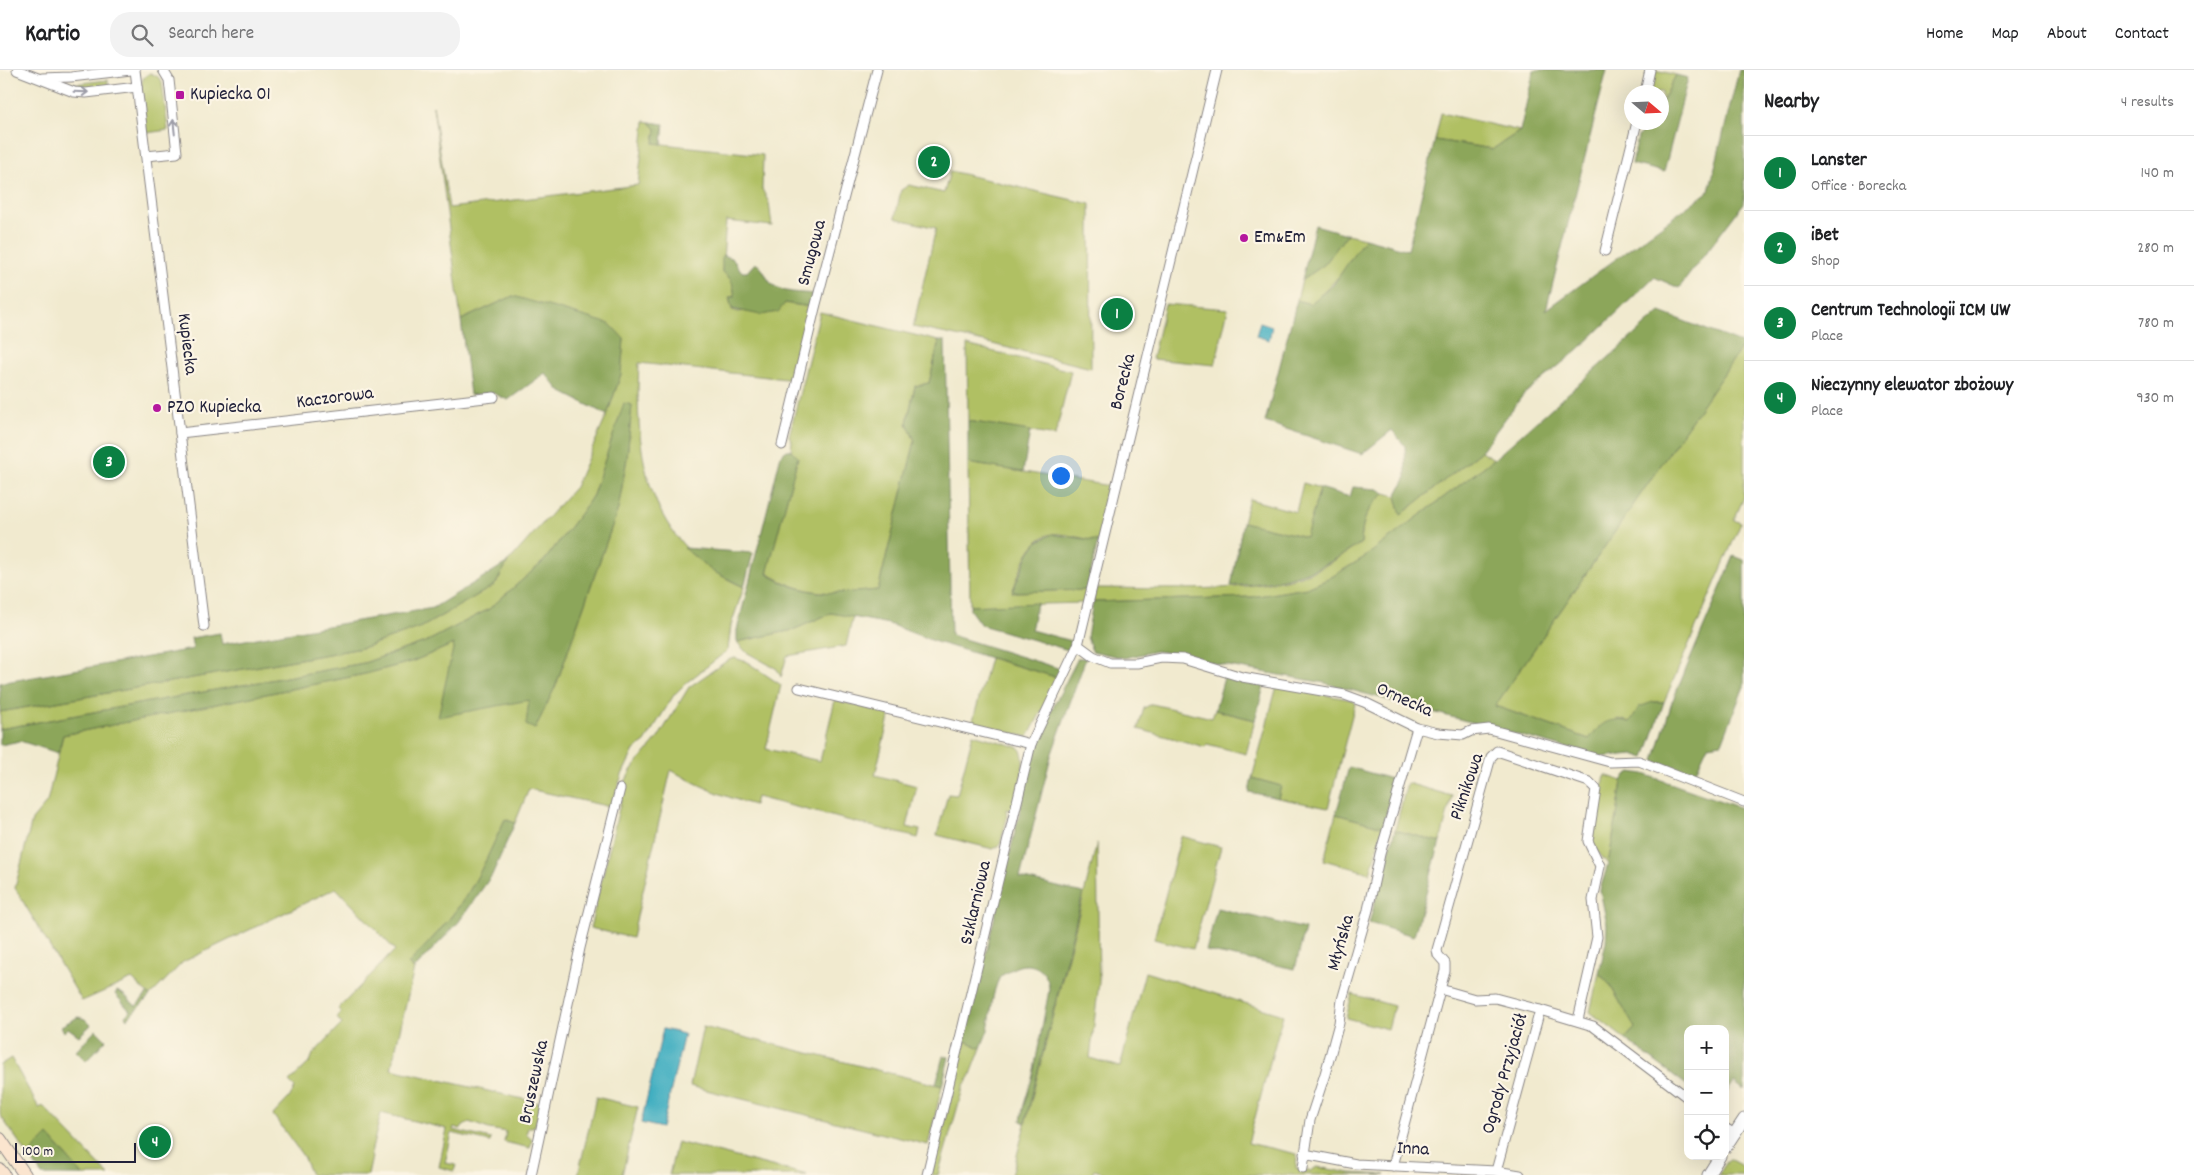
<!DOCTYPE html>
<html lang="en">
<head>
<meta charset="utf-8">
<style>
  :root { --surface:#fff; --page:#f2f2f2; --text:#202124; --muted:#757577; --line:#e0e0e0; --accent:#0b8043 }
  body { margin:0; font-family:Dekko,sans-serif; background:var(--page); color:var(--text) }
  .controls { position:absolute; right:15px; bottom:15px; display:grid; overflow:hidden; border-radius:10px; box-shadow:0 5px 20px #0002 }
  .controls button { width:45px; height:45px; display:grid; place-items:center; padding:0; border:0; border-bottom:1px solid var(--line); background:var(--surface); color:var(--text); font:25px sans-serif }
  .compass { position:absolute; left:1624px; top:15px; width:45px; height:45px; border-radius:50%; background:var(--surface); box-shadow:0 5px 20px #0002; rotate:109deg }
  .scale { position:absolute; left:15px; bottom:12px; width:121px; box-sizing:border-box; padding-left:5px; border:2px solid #22223b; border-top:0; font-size:14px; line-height:18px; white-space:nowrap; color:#22223b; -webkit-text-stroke:4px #fcf5e5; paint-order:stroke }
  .you { position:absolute; left:1060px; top:405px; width:18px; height:18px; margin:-12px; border:4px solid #fff; border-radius:50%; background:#1a73e8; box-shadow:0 0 0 8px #1a73e833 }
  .badge { display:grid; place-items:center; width:32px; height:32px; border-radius:50%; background:var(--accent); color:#fff; font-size:16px; font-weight:700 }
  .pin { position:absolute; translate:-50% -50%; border:2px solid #fff; box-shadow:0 1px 5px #0006 }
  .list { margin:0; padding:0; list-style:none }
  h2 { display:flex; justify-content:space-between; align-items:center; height:65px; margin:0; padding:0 20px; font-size:21px }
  h2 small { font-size:16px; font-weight:400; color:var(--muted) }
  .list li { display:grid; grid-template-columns:32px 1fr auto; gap:15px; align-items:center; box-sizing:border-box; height:75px; padding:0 20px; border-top:1px solid var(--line) }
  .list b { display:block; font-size:19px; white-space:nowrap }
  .list p { margin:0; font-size:16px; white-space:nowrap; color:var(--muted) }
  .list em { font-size:16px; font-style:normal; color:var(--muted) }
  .icon { flex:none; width:28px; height:28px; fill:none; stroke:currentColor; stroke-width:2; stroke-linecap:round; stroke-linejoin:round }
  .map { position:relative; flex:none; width:1744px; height:1105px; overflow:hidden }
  header { display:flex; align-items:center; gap:30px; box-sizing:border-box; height:70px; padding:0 25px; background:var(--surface); border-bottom:1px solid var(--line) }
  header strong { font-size:24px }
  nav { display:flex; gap:28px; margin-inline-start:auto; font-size:18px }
  .search { width:350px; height:45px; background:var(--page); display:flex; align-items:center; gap:12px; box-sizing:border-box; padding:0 18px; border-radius:20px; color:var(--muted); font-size:19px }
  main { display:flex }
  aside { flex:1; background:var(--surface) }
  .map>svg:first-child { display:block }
</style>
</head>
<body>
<header>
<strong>Kartio</strong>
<div class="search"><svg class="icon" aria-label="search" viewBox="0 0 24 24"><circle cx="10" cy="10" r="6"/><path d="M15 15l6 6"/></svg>Search here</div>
<nav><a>Home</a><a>Map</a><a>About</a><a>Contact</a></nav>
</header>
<main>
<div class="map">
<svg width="1744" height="1105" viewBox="0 0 1744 1105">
  <rect width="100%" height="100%" fill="#fcf5e5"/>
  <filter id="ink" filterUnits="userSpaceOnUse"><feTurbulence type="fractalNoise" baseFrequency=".02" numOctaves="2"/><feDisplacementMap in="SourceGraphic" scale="10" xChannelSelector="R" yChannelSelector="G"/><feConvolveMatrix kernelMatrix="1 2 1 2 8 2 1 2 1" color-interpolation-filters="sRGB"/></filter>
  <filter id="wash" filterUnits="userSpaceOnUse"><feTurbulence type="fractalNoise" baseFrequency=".0096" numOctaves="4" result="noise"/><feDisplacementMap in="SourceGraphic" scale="20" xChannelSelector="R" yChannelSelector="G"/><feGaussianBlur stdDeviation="1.12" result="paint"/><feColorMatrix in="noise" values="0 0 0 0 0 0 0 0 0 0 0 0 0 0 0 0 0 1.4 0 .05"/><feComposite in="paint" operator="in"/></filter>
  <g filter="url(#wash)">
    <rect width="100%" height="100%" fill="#f1eacf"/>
    <!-- green -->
    <g fill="#b0c064" stroke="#697150">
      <polygon points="1656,0 1676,5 1662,32 1662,22 1650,22"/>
      <polygon points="150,3 157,6 162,12 168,60 146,63 141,14 144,7"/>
      <polygon points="108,10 108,17 80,20 73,17 74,14"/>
      <path d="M 433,36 L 449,138 L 638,115 L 645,51 L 650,52 L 656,59 L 654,73 L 763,85 L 762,119 L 769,133 L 772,156 L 726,151 L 722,202 C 733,208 733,215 735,227 L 729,227 L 732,240 L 739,242 L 784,233 L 811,237 L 795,310 L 639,293 C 634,387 648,476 744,517 L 731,555 L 728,580 L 686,613 L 674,625 L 645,672 L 634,680 L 622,705 L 611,737 L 529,719 L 515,753 L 505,750 C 492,777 481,804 464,829 C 448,853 428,873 409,894 L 414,899 L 391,999 L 541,1033 L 535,1056 L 528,1058 L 526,1064 L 532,1070 L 530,1078 L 504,1072 L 506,1062 L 489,1059 L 469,1052 L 460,1059 L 454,1057 L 453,1060 L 491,1069 L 490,1072 L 452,1063 L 445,1093 L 456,1095 L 454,1101 L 439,1097 L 447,1059 L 381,1043 L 370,1087 L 372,1087 L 368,1105 L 311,1105 L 303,1086 L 273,1045 L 289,1028 L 295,1018 L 289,1012 L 310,992 L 313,984 L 342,954 L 337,948 L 341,942 L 338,939 L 395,880 L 336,818 L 183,892 L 150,926 L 132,909 L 82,931 L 15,818 L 32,750 L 47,732 L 63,665 L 365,604 L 411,592 L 454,574 L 530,630 L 535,659 L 556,615 L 618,439 L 627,388 L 632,335 L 624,334 L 593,425 L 586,436 L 544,491 L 489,539 L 428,571 L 364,593 L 0,659 L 0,642 L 362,578 L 422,557 L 495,515 L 508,492 L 575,417 L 607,345 L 621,304 L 624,269 L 513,226 L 461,250 Z"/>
      <polygon points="1441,43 1520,61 1493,79 1435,70"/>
      <polygon points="950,101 1090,134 1091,298 980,271 913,257 936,158 895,148 901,120 909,115 944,123"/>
      <path d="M 1347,164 L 1365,168 C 1347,197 1337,212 1310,234 L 1297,230 L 1302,210 L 1325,194 Z"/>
      <polygon points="1165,234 1228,239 1215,295 1152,289"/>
      <path d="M 820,242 L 939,271 L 929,313 L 915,316 L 907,353 L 915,371 L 878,520 C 834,524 806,527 767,503 L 798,387 L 791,380 L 792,371 L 789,366 Z"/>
      <polygon points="1744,274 1744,427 1734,450 1741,453 1664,632 1653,632 1630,652 1618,649 1589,669 1495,636"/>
      <polygon points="967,275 1071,301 1055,366 968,351"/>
      <path d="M 1481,381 L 1494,389 L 1365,487 L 1328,509 L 1307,518 L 1252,527 L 1093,532 L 1096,518 C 1158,518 1230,523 1290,509 C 1316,503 1340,488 1361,473 C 1363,447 1366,440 1385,423 L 1396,426 L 1401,445 Z"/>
      <path d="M 968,393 L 1110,416 L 1098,471 C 1088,470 1061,462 1052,464 C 1028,468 1020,503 1012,522 L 1087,520 L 1084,533 L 970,536 Z"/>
      <polygon points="1303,413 1320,418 1306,467 1243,452 1249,429 1296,442"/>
      <polygon points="831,543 853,546 846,576 787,586 781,607 777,599 746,582 737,572 793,560"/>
      <path d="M 735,588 L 747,592 L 781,615 L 766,679 L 820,691 L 835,630 L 890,644 L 875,705 L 917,716 L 907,757 L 920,760 L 918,768 L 756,727 L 754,735 C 722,726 699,716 671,700 L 632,868 L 590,858 L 626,710 L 632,699 L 658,668 L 689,617 L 728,590 Z"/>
      <polygon points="990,588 1059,608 1028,667 972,654"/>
      <polygon points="1277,616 1353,630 1355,634 1328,738 1278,728 1281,716 1252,708"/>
      <polygon points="1152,634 1212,648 1215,640 1255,650 1246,684 1207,674 1205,677 1138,659 1144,638"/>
      <path d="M 973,664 L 1018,677 C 1031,687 1016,725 1012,740 L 1006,739 L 1007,748 L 1000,775 L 993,779 L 937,765 L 948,724 L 957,725 Z"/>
      <polygon points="1605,705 1622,711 1617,746 1608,794 1592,775 1592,769"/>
      <polygon points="1407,713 1452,726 1440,772 1395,760"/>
      <polygon points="1336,744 1383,757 1370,803 1324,790"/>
      <polygon points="1181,766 1221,777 1193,879 1154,869"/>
      <polygon points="1097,773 1099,912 1090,988 1120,997 1145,902 1283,945 1248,1073 1297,1084 1296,1098 1310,1101 1317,1097 1350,1103 1386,1105 1111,1105 1094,1100 1092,1105 1012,1105"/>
      <polygon points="1599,903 1610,915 1635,958 1625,969 1590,942"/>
      <polygon points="1352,924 1394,936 1388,959 1346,948"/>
      <polygon points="703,957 942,1016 928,1075 690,1016"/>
      <polygon points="965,971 981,978 970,1007 964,1015 938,1105 931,1105"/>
      <polygon points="11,988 39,1038 43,1036 109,1105 83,1105 48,1065 28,1085 0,1045 0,995"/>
      <polygon points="596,1027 638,1037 622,1105 578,1105"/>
      <polygon points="677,1072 807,1105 669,1105"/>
      <polygon points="1729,1089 1744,1097 1744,1105 1718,1105"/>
    </g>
    <!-- forest -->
    <g fill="#8ca65a" stroke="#57644a">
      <polygon points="1534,0 1607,0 1546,240 1709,121 1739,0 1744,0 1744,133 1679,218 1654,207 1579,279 1523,325 1481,381 1401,445 1396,426 1406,407 1405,376 1392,360 1362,384 1265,352 1297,230 1310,234 1333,215 1365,168 1408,180 1435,70 1493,79 1520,61"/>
      <polygon points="1676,5 1688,8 1664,102 1632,94 1638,67 1648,53 1662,52 1662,32"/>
      <polygon points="650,52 664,54 662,74 654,73 656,59"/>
      <polygon points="1315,155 1347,164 1325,194 1302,210"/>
      <path d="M 722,185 L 732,188 L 742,202 L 747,202 L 755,193 C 765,198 765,208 772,214 C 783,224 800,222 814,224 L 811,237 L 785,233 L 778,242 L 761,245 L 732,239 L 729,227 L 735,227 C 733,215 733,208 722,202 Z"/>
      <polygon points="513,226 610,254 624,269 621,304 607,345 560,321 545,303 508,330 493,323 470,325 461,250"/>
      <path d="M 1660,242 L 1744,274 L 1495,636 L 1589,669 C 1602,652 1609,647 1630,652 L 1639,637 L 1653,632 L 1664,632 L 1645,688 L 1633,684 L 1600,687 L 1325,613 L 1217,594 L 1185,585 L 1156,581 L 1124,588 L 1092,581 L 1087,567 L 1093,532 L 1252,527 L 1307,518 L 1328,509 L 1365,487 L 1494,389 Z"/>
      <path d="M 939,271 L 945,271 L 951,565 L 1064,600 L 1059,608 L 936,572 L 889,554 L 831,543 L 793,560 L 737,572 L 737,560 L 781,385 L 787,380 L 791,380 L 798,387 L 767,504 C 806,527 834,524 878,520 L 915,371 L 907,353 L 915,316 L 929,313 Z"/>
      <polygon points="624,333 632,335 627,388 618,439 556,615 535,659 526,655 529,630 438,647 454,574 411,592 365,604 63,665 58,683 20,671 0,675 0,659 364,593 428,571 489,539 544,491 586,436 593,425"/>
      <polygon points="968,351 1030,361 1023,402 968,393"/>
      <path d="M 1353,417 L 1378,419 L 1385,423 C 1366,440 1363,447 1361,473 C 1316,504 1286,512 1231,516 L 1243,452 L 1306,467 L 1320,418 L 1350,427 Z"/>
      <polygon points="1052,464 1098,471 1087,520 1012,522 1029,483 1037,472"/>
      <polygon points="684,478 753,483 744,517 712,501"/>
      <polygon points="1734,486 1744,490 1744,616 1722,673 1708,675 1694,705 1654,691 1672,632"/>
      <polygon points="508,492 495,515 422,557 362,578 0,642 0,613 193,579 191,568 220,563 222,574 433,538"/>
      <polygon points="1037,533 1031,560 1075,572 1072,581 981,555 970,540 970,536"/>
      <path d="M 1078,588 L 1086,588 L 1051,686 L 1020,808 L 1083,823 L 1025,1053 L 1021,1051 L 1023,1038 L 1033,1005 L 1049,920 C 1049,897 1027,888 1009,901 C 1006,904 1002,904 1000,907 C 991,923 992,943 988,960 C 986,966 983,972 981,978 L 965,971 L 1034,682 L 1043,657 Z"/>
      <polygon points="1225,604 1264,616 1255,650 1215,640"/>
      <polygon points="1349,697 1395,710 1383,757 1336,744"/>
      <polygon points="1631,702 1644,704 1744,739 1744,1020 1734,1012 1725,1025 1725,959 1688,959 1688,1016 1625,969 1635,958 1610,915 1599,903 1606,872 1607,854 1600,820 1608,794 1617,746 1622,711 1626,705"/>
      <polygon points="1252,708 1281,716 1278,728 1249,722"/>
      <path d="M 505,749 L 515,753 L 492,805 L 458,853 L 414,899 L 408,894 C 428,873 448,853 464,829 C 481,804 492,776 505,749 Z"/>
      <polygon points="1395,760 1440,772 1414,866 1369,853"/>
      <polygon points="1217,838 1305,859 1295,899 1206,881"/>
      <polygon points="117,921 123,924 136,936 148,923 150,926 127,949 125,946 130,941 115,924"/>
      <polygon points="78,947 85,949 91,955 79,966 68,958 64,962 61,956"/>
      <polygon points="96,960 106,970 86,991 76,981"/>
      <polygon points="943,986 949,987 942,1016 936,1014"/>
      <polygon points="48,1065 83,1105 42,1105 28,1085"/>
    </g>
    <!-- water -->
    <g fill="#43afc1" stroke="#32687e">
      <polygon points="1260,252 1272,256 1269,270 1256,266"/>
      <polygon points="663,959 684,964 662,1058 641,1053"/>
    </g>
  </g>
  <g filter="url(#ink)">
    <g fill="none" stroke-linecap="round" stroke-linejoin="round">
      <defs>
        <g id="minor">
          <polyline points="17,0 74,22 86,23 137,17"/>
          <polyline points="135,0 204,556"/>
          <polyline points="42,8 71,7 131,0"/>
          <polyline points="1645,22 1650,0"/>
          <polyline points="146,86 177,83 169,10 163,0"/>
          <polyline points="1605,181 1637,52"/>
          <polyline points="180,363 494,327"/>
          <polyline points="782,375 815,238 877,0"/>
          <polyline points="1078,575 1093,586 1110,593 1137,593 1161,588 1183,589 1242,607 1345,625 1364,632 1417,658 1438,663 1463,665 1471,661 1489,659 1610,692 1639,691 1744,732"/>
          <polyline points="799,618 1031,674"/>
          <polyline points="1440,919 1475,929 1495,928 1540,940"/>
          <polyline points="1725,1058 1735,1064"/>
          <polyline points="1304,1084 1356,1094 1496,1101 1520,1105"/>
          <polyline points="1393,1096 1445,901 1445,893 1438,885 1437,880 1491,687 1497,681 1589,712 1596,719 1588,771 1600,796 1593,830 1597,867 1578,950"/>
          <polyline points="1303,1098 1310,1050 1325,1004 1339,953 1342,930 1368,840 1380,784 1417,658"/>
          <polyline points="1496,1101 1540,940 1593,956 1688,1028"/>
          <polyline points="531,1105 580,878 620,719"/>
          <polyline points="927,1105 1031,674 1078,575 1217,0"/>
        </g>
        <g id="tertiary">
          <polyline points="1725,1078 1744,1049"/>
          <polyline points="1708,1105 1720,1086"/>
        </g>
        <g id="secondary">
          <polyline points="0,1069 25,1105"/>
          <polyline points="0,1100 4,1105"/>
        </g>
      </defs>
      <!-- minor casing -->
      <use href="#minor" stroke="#8a8685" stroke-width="11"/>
      <!-- tertiary casing -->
      <use href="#tertiary" stroke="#8a8685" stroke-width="13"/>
      <!-- secondary casing -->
      <use href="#secondary" stroke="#8a8685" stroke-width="14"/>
      <!-- minor -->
      <use href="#minor" stroke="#fff" stroke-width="9"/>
      <!-- tertiary -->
      <use href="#tertiary" stroke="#fff" stroke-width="11"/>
      <!-- secondary -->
      <use href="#secondary" stroke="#fbe5cf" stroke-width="12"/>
    </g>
    <!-- one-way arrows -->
    <defs><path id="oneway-shaft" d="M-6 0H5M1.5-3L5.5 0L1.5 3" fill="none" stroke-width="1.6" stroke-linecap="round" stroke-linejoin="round" transform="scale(1.25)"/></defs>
    <g stroke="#9c9ca7">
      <use href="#oneway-shaft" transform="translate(81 22) rotate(2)"/>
      <use href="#oneway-shaft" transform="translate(174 57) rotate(-96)"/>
    </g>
  </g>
  <!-- markers -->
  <g fill="#b5179e" stroke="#fcf5e5" stroke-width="2">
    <rect x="175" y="20" width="10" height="10" rx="2.5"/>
    <circle cx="1244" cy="168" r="5"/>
    <circle cx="157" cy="338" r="5"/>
  </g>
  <g text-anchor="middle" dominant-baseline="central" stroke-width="4.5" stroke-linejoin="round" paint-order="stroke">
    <!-- poi labels -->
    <g font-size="19" fill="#22223b" stroke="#fcf5e5" text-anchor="start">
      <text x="190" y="25">Kupiecka 01</text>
      <text x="1254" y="168">Em&amp;Em</text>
      <text x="167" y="338">PZO Kupiecka</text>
    </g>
    <!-- street labels -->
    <g font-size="19" fill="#22223b" stroke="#fcf5e5">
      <text transform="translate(813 183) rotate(-75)">Smugowa</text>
      <text transform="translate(186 274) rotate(83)">Kupiecka</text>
      <text transform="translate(1124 312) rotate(-76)">Borecka</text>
      <text transform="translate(335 329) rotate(-7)">Kaczorowa</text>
      <text transform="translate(1404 631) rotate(24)">Ornecka</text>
      <text transform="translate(1468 717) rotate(-71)">Piknikowa</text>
      <text transform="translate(977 833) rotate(-77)">Szklarniowa</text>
      <text transform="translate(1342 873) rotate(-74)">Młyńska</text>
      <text transform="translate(1506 1004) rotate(-74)">Ogrody Przyjaciół</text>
      <text transform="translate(535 1012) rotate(-78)">Bruszewska</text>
      <text transform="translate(1413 1080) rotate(3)">Inna</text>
    </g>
  </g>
</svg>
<div class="controls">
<button>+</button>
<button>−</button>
<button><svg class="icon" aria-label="locate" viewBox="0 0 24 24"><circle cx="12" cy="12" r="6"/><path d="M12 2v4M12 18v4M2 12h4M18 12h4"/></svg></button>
</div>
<svg class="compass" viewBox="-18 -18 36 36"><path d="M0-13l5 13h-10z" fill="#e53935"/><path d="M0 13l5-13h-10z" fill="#757577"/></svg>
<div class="scale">100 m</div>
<div class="you"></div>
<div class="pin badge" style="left:1117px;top:244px">1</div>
<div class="pin badge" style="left:934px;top:92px">2</div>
<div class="pin badge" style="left:109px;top:392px">3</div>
<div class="pin badge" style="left:155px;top:1072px">4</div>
</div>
<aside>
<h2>Nearby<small>4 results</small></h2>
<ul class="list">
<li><span class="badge">1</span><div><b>Lanster</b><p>Office · Borecka</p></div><em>140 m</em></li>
<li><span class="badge">2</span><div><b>iBet</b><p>Shop</p></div><em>280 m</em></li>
<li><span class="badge">3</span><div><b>Centrum Technologii ICM UW</b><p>Place</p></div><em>780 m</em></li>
<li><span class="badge">4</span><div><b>Nieczynny elewator zbożowy</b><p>Place</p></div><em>930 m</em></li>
</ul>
</aside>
</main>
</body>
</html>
